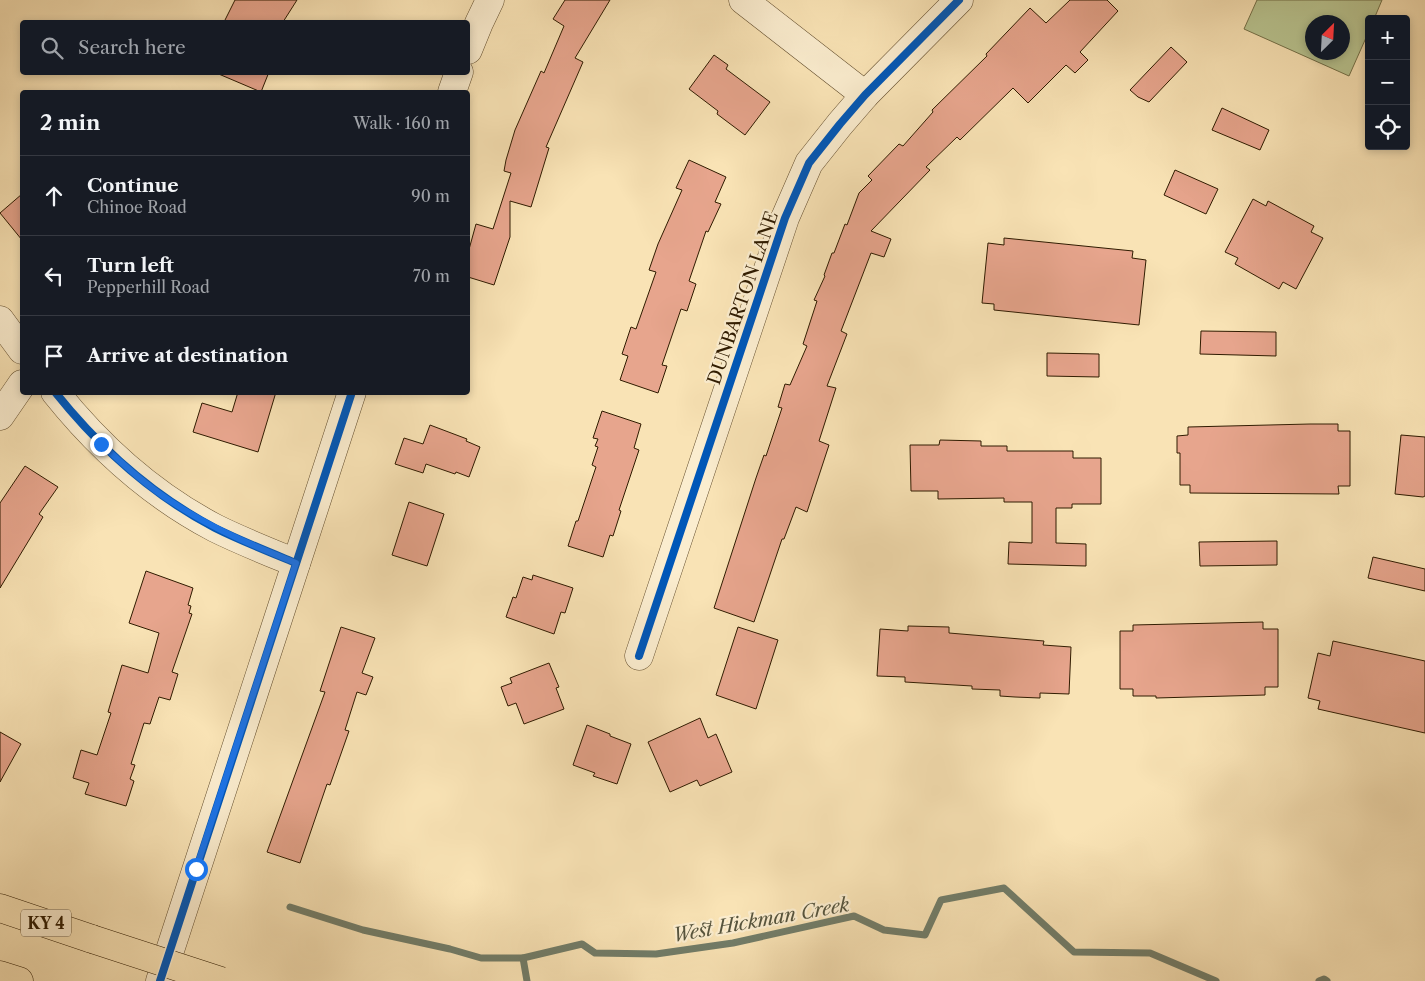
<!DOCTYPE html>
<html lang="en">
<head>
<meta charset="utf-8">
<style>
  :root { --surface:#171b24; --page:#242831; --text:#f1f3f6; --muted:#9ea1a6; --line:#363941 }
  body { margin:0; font-family:"Libre Caslon Text",serif; background:var(--page); color:var(--text) }
  .controls { position:absolute; right:15px; top:15px; display:grid; overflow:hidden; border-radius:5px; box-shadow:0 2px 8px #0003 }
  .controls button { width:45px; height:45px; display:grid; place-items:center; padding:0; border:0; border-bottom:1px solid var(--line); background:var(--surface); color:var(--text); font:25px sans-serif }
  .compass { position:absolute; left:1305px; top:15px; width:45px; height:45px; border-radius:50%; background:var(--surface); box-shadow:0 2px 8px #0003; rotate:24deg }
  .stop { position:absolute; width:15px; height:15px; margin:-11px; border:4px solid #1a73e8; border-radius:50%; background:#fff }
  .stop.end { background:#1a73e8; border-color:#fff; box-shadow:0 1px 5px #0008 }
  .list { margin:0; padding:0; list-style:none }
  h2 { display:flex; justify-content:space-between; align-items:center; height:65px; margin:0; padding:0 20px; font-size:21px }
  h2 small { font-size:16px; font-weight:400; color:var(--muted) }
  .list li { display:grid; grid-template-columns:32px 1fr auto; gap:15px; align-items:center; box-sizing:border-box; height:80px; padding:0 20px; border-top:1px solid var(--line) }
  .list b { display:block; font-size:19px; white-space:nowrap }
  .list p { margin:0; font-size:16px; white-space:nowrap; color:var(--muted) }
  .list em { font-size:16px; font-style:normal; color:var(--muted) }
  .icon { flex:none; width:28px; height:28px; fill:none; stroke:currentColor; stroke-width:2; stroke-linecap:round; stroke-linejoin:round }
  .map { position:relative; flex:none; width:1425px; height:981px; overflow:hidden }
  .search { position:absolute; background:var(--surface); box-shadow:0 2px 8px #0003; left:20px; top:20px; width:450px; height:55px; display:flex; align-items:center; gap:12px; box-sizing:border-box; padding:0 18px; border-radius:5px; color:var(--muted); font-size:19px }
  .panel { position:absolute; background:var(--surface); box-shadow:0 2px 8px #0003; left:20px; top:90px; width:450px; height:305px; border-radius:5px }
  .map>svg:first-child { display:block }
</style>
</head>
<body>
<div class="map">
<svg width="1425" height="981" viewBox="0 0 1425 981">
  <rect width="100%" height="100%" fill="#f9e3b5"/>
  <filter id="stains"><feTurbulence type="fractalNoise" baseFrequency=".004" numOctaves="4"/><feColorMatrix values="0 0 0 0 .2 0 0 0 0 .09 0 0 0 0 .02 0 0 0 .5 -.17"/></filter>
  <radialGradient id="worn" r=".72"><stop offset=".6" stop-color="#630" stop-opacity="0"/><stop offset="1" stop-color="#630" stop-opacity=".3"/></radialGradient>
  <!-- green -->
  <path fill="#b9c591" stroke="#747048" fill-rule="evenodd" d="M 1257,0 L 1382,0 L 1374,19 L 1369,19 L 1369,31 L 1349,76 L 1244,29 ZM 1312,22 L 1342,22 L 1342,52 L 1312,52 Z"/>
  <g fill="none" stroke-linecap="round" stroke-linejoin="round">
    <!-- stream -->
    <g stroke="#727d69" stroke-width="7">
      <polyline points="290,907 363,930 450,949 481,958 523,958"/>
      <polyline points="527,981 523,958 582,944 595,953 656,954 733,943 854,916 884,930 925,935 941,900 1004,888 1074,952 1150,953 1216,981"/>
      <polyline points="1319,981 1324,979 1327,981"/>
    </g>
  </g>
  <!-- building -->
  <g fill="#e7a58d" stroke="#2f1b00">
    <polygon points="235,0 297,0 283,22 224,22"/>
    <polygon points="565,0 610,0 575,58 583,62 546,147 549,148 531,207 510,201 510,237 494,285 468,277 468,253 476,224 493,229 511,173 504,171 506,160 515,130 541,71 544,73 564,26 553,19"/>
    <polygon points="1070,0 1107,0 1118,11 1080,52 1088,60 1075,73 1066,65 1028,103 1013,88 960,140 957,137 926,167 930,170 871,231 891,239 884,257 871,253 841,331 847,334 827,386 836,388 819,441 829,445 807,512 796,507 784,539 782,539 754,622 714,608 756,478 764,455 766,456 782,408 778,407 785,384 790,385 807,346 803,344 817,301 814,300 825,276 824,275 832,253 834,253 845,224 847,225 859,193 872,180 868,176 899,144 903,146 933,112 932,110 987,56 986,54 1030,8 1046,23"/>
    <polygon points="1171,47 1187,62 1149,102 1138,97 1130,90"/>
    <polygon points="714,55 728,65 726,69 770,102 745,135 717,114 718,111 689,89"/>
    <polygon points="214,72 269,72 261,92"/>
    <polygon points="1222,108 1269,130 1260,150 1212,130"/>
    <polygon points="689,160 726,177 715,202 721,204 708,232 706,231 689,281 696,284 687,311 681,309 662,365 667,366 658,393 620,380 628,356 622,354 631,327 636,329 656,272 649,270 658,244 682,190 676,188"/>
    <polygon points="1175,170 1218,189 1206,214 1164,195"/>
    <polygon points="22,194 22,240 0,213"/>
    <polygon points="1253,199 1266,206 1268,201 1314,226 1311,232 1323,238 1296,289 1283,282 1279,289 1235,264 1238,258 1225,252"/>
    <polygon points="1004,238 1133,251 1132,258 1146,260 1139,325 994,310 994,304 982,303 988,243 1004,245"/>
    <polygon points="1201,331 1276,332 1276,356 1200,354"/>
    <polygon points="1047,353 1099,354 1099,377 1047,376"/>
    <polygon points="238,392 276,392 258,452 193,432 202,403 232,412"/>
    <polygon points="602,411 641,424 634,448 639,450 619,510 621,511 613,536 610,535 603,557 568,546 576,521 578,521 596,467 592,465 598,447 595,446 598,439 593,438"/>
    <polygon points="1310,424 1338,424 1338,431 1350,431 1350,486 1338,486 1339,494 1190,493 1190,485 1180,485 1180,453 1177,453 1177,436 1188,435 1188,427"/>
    <polygon points="430,425 467,439 466,441 480,447 469,477 456,472 455,474 426,464 423,473 395,464 404,438 423,444"/>
    <polygon points="1401,435 1425,437 1425,496 1423,497 1395,494"/>
    <polygon points="940,440 981,441 981,446 1007,446 1007,451 1073,451 1073,458 1101,458 1101,504 1072,504 1072,508 1056,508 1056,543 1086,544 1086,566 1008,564 1009,542 1032,543 1032,502 1004,502 1004,498 938,499 938,491 911,491 910,445 939,445"/>
    <polygon points="25,466 58,487 39,514 43,517 0,588 0,503"/>
    <polygon points="409,502 444,514 427,566 392,555"/>
    <polygon points="1277,541 1277,565 1200,566 1199,542"/>
    <polygon points="1373,557 1425,569 1425,591 1368,578"/>
    <polygon points="146,571 193,588 188,605 191,606 189,613 192,614 172,672 178,674 170,700 159,697 150,724 144,723 131,764 135,765 130,779 134,781 126,806 85,794 89,783 73,778 81,750 97,755 111,713 108,712 122,665 148,673 159,633 129,623"/>
    <polygon points="533,575 573,588 565,613 561,612 554,634 506,617 513,597 516,598 523,577 532,580"/>
    <polygon points="1263,622 1263,629 1278,629 1278,687 1265,687 1265,695 1156,698 1156,696 1133,696 1133,689 1120,689 1120,631 1133,631 1133,625"/>
    <polygon points="908,626 949,627 949,633 1044,641 1043,645 1071,647 1069,694 1040,693 1040,698 1015,697 1000,696 1000,690 972,689 972,686 905,682 905,677 877,676 880,629 908,631"/>
    <polygon points="341,627 375,638 362,673 373,677 366,695 357,692 345,730 349,731 330,785 327,784 300,863 267,852 325,692 320,691"/>
    <polygon points="738,627 778,640 756,709 716,695"/>
    <polygon points="1333,641 1425,661 1425,733 1318,709 1320,701 1308,698 1318,653 1330,656"/>
    <polygon points="549,663 559,687 556,688 564,709 524,724 516,703 508,706 501,687 512,683 510,678"/>
    <polygon points="700,718 708,738 716,734 732,772 700,786 697,780 670,792 648,742"/>
    <polygon points="587,725 610,734 610,736 631,744 617,784 593,776 595,773 573,765"/>
    <polygon points="0,732 21,744 0,782"/>
  </g>
  <g fill="none" stroke-linecap="round" stroke-linejoin="round">
    <defs>
      <g id="minor">
        <polyline points="743,0 865,95"/>
        <polyline points="468,50 479,23 490,0"/>
        <polyline points="452,92 459,72"/>
        <polyline points="0,320 22,350"/>
        <path d="M 55,392 C 99,447 152,495 215,528 C 241,541 269,552 296,563"/>
        <polyline points="0,416 22,384"/>
        <polyline points="639,656 785,218 809,163 840,124 865,95 959,0"/>
        <polyline points="160,981 352,392"/>
      </g>
      <g id="highway">
        <polyline points="0,908 92,939"/>
        <polyline points="0,975 19,981"/>
      </g>
    </defs>
    <!-- minor casing -->
    <use href="#minor" stroke="#624d2d" stroke-width="29"/>
    <!-- highway casing -->
    <use href="#highway" stroke="#2f1b00" stroke-width="29"/>
    <!-- minor -->
    <use href="#minor" stroke="#fbedcf" stroke-width="28"/>
    <!-- highway -->
    <use href="#highway" stroke="#f9e3b5" stroke-width="28"/>
    <defs>
      <polyline id="highway-bridge" points="92,939 221,981"/>
    </defs>
    <!-- highway-bridge casing -->
    <use href="#highway-bridge" stroke="#2f1b00" stroke-width="29" stroke-linecap="butt"/>
    <!-- highway-bridge -->
    <use href="#highway-bridge" stroke="#f9e3b5" stroke-width="28"/>
    <defs>
      <g id="cycleway">
        <path d="M 55,392 C 99,447 152,495 215,528 C 241,541 269,552 296,563"/>
        <polyline points="639,656 785,218 809,163 840,124 865,95 959,0"/>
        <polyline points="160,981 352,392"/>
      </g>
    </defs>
    <!-- cycleway casing -->
    <use href="#cycleway" stroke="#fbedcf" stroke-width="11"/>
    <!-- cycleway -->
    <use href="#cycleway" stroke="#0057b8" stroke-width="8"/>
  </g>
  <g fill="none" stroke-linecap="round" stroke-linejoin="round">
    <!-- route -->
    <path stroke="#1a73e8" stroke-width="6" d="M 101,444 C 125,466 148,487 175,504 C 213,529 254,546 296,563 L 196,869"/>
  </g>
  <g text-anchor="middle" dominant-baseline="central" stroke-width="4.5" stroke-linejoin="round" paint-order="stroke">
    <!-- shield labels -->
    <rect fill="#fbedcf" stroke="#6c5a3e" stroke-width="1" x="21" y="909.5" width="50" height="27" rx="4"/>
    <g font-size="16" font-weight="bold" fill="#2f1b00">
      <text x="46" y="923">KY 4</text>
    </g>
    <!-- street labels -->
    <g font-size="18" fill="#2f1b00" stroke="#fbedcf">
      <text transform="translate(743 298) rotate(-71)">DUNBARTON LANE</text>
    </g>
    <!-- water labels -->
    <g font-size="19" font-style="italic" fill="#56543d" stroke="#fbedcf">
      <text transform="translate(761 920) rotate(-10)">West Hickman Creek</text>
    </g>
  </g>
  <rect width="100%" height="100%" filter="url(#stains)"/>
  <rect width="100%" height="100%" fill="url(#worn)"/>
</svg>
<div class="controls">
<button>+</button>
<button>−</button>
<button><svg class="icon" aria-label="locate" viewBox="0 0 24 24"><circle cx="12" cy="12" r="6"/><path d="M12 2v4M12 18v4M2 12h4M18 12h4"/></svg></button>
</div>
<svg class="compass" viewBox="-18 -18 36 36"><path d="M0-13l5 13h-10z" fill="#e53935"/><path d="M0 13l5-13h-10z" fill="#9ea1a6"/></svg>
<div class="stop" style="left:196px;top:869px"></div>
<div class="stop end" style="left:101px;top:444px"></div>
<div class="search"><svg class="icon" aria-label="search" viewBox="0 0 24 24"><circle cx="10" cy="10" r="6"/><path d="M15 15l6 6"/></svg>Search here</div>
<section class="panel">
<h2>2 min<small>Walk · 160 m</small></h2>
<ul class="list">
<li><svg class="icon" aria-label="ahead" viewBox="0 0 24 24"><path d="M12 20V5M6 11l6-6 6 6"/></svg><div><b>Continue</b><p>Chinoe Road</p></div><em>90 m</em></li>
<li><svg class="icon" aria-label="left" viewBox="0 0 24 24"><path d="M17 20v-9H6M10 6l-5 5 5 5"/></svg><div><b>Turn left</b><p>Pepperhill Road</p></div><em>70 m</em></li>
<li><svg class="icon" aria-label="arrive" viewBox="0 0 24 24"><path d="M6 21V4h12l-3 4 3 4H6"/></svg><div><b>Arrive at destination</b></div></li>
</ul>
</section>
</div>
</body>
</html>
